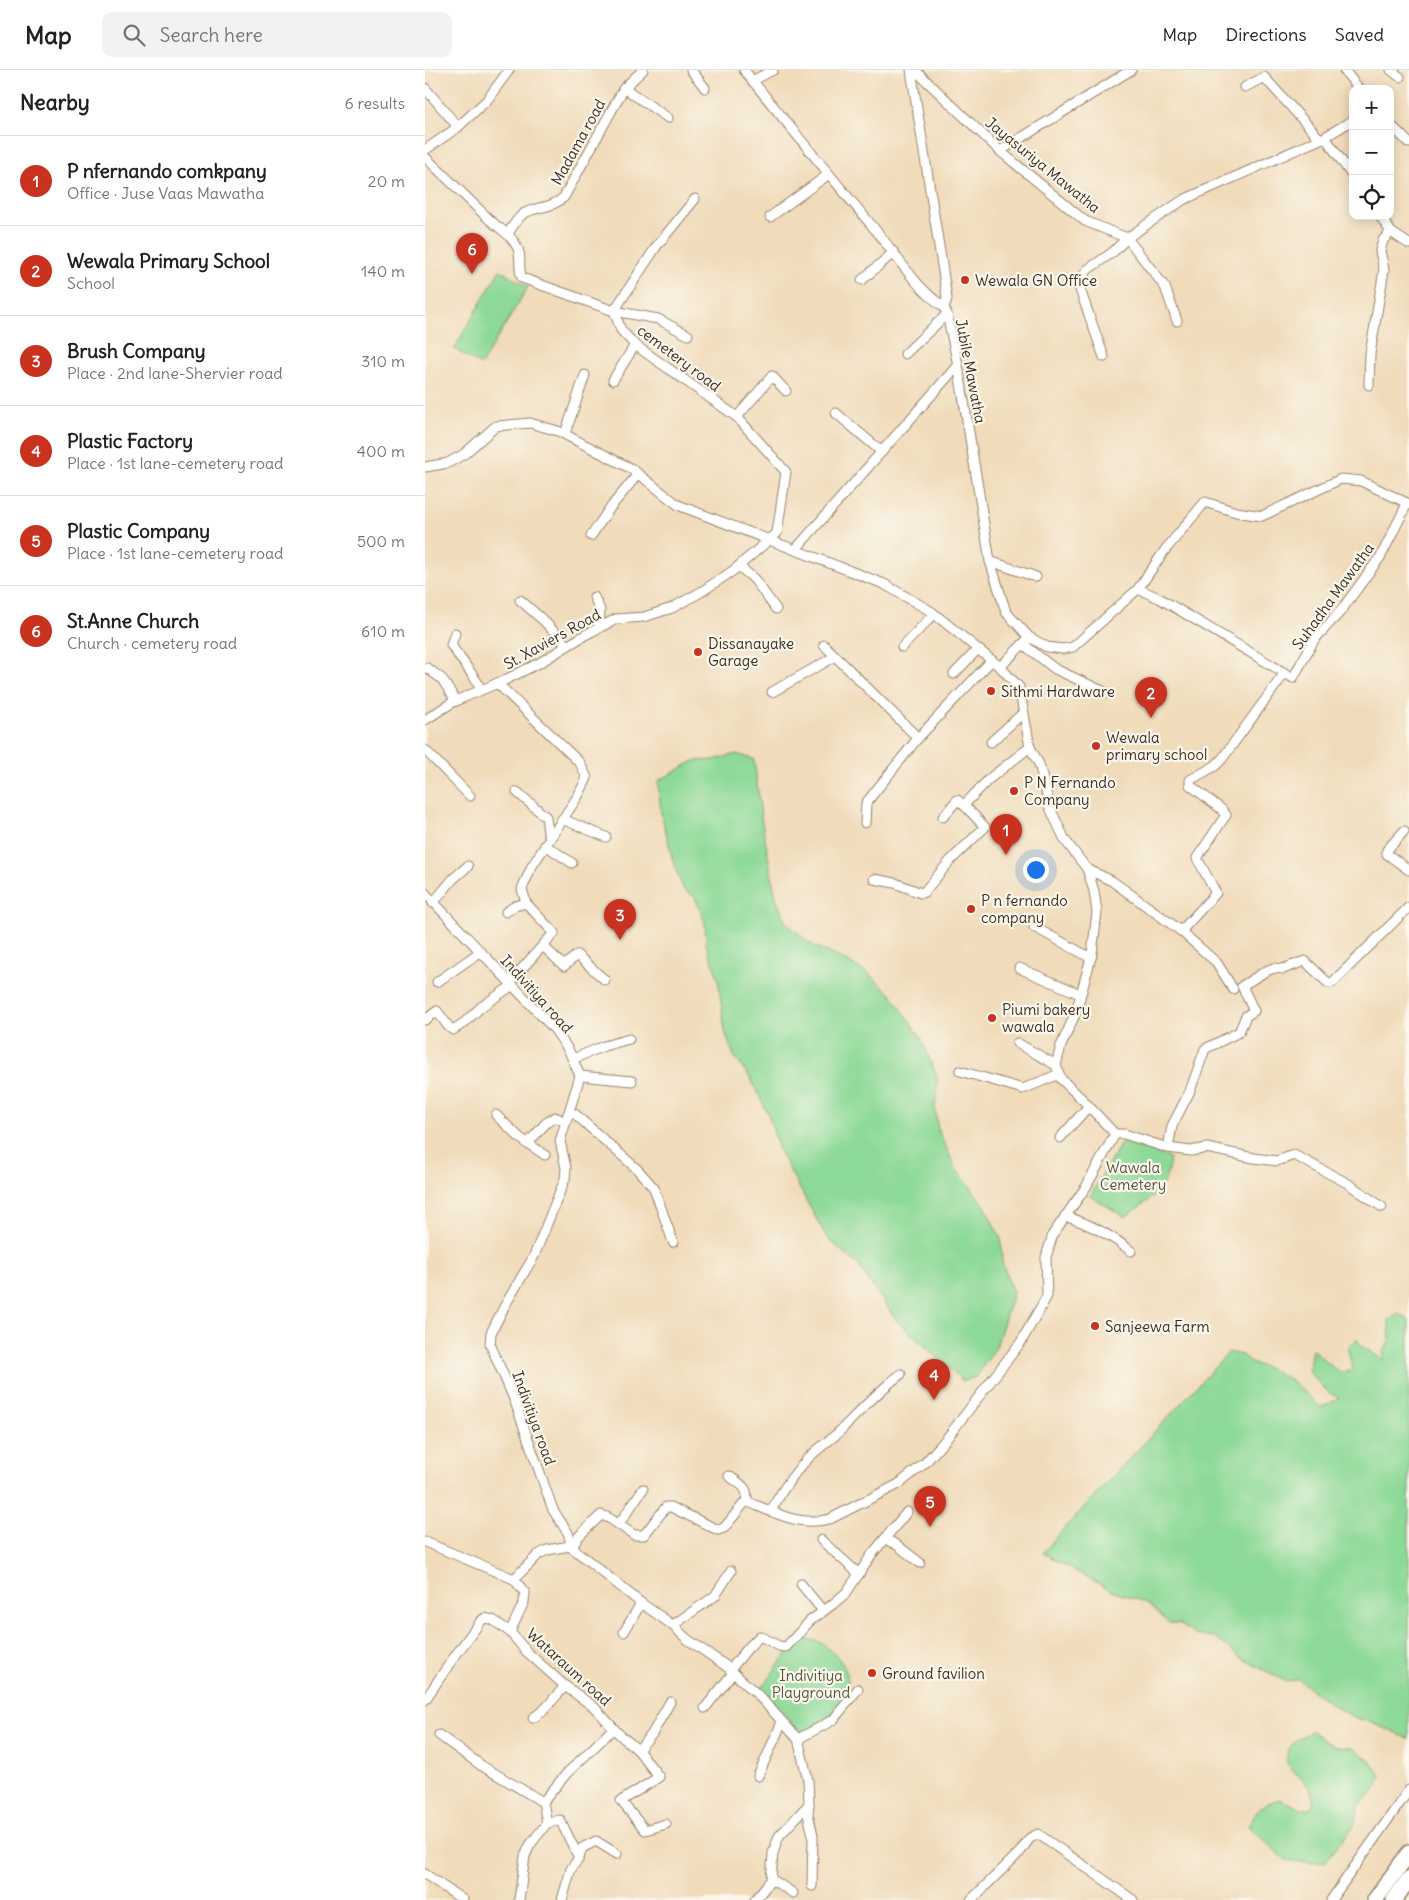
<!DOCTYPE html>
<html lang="en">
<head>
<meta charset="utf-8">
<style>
  :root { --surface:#fff; --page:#f2f2f2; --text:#202124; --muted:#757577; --line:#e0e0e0; --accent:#c8321e }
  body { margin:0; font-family:Delius,sans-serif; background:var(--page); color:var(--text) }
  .controls { position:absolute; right:15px; top:15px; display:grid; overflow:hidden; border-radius:10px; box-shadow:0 2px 12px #0003 }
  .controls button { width:45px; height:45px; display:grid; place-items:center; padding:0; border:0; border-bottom:1px solid var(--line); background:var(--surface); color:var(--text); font:25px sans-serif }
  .you { position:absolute; left:610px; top:799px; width:18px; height:18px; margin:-12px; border:4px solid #fff; border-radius:50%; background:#1a73e8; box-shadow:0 0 0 8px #1a73e833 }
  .badge { display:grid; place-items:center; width:32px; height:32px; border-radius:50%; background:var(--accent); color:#fff; font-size:16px; font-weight:700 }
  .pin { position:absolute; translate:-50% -41px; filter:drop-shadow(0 1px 2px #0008) }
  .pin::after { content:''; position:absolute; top:26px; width:18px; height:15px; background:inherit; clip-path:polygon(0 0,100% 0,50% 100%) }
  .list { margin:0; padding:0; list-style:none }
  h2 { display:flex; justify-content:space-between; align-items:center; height:65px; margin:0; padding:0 20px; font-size:21px }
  h2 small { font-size:16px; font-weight:400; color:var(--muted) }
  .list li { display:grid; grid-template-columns:32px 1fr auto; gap:15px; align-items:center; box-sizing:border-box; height:90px; padding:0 20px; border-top:1px solid var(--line) }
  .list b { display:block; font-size:19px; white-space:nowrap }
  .list p { margin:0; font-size:16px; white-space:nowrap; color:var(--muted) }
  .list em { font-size:16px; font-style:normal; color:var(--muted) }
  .icon { flex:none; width:28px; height:28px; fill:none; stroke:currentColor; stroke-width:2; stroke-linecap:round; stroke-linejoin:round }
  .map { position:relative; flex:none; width:984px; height:1830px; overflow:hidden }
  header { display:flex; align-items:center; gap:30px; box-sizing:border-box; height:70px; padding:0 25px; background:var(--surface); border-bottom:1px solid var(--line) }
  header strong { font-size:24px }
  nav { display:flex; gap:28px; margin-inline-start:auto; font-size:18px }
  .search { width:350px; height:45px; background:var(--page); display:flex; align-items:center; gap:12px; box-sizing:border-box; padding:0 18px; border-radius:10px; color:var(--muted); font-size:19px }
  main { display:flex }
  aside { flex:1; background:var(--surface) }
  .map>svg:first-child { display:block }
</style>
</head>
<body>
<header>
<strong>Map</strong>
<div class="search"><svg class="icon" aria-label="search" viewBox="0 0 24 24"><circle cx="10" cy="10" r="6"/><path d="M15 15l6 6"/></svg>Search here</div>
<nav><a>Map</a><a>Directions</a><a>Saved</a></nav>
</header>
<main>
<aside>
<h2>Nearby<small>6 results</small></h2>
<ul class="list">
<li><span class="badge">1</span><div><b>P nfernando comkpany</b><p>Office · Juse Vaas Mawatha</p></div><em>20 m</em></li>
<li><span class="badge">2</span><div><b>Wewala Primary School</b><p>School</p></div><em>140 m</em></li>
<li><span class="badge">3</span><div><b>Brush Company</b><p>Place · 2nd lane-Shervier road</p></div><em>310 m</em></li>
<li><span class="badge">4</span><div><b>Plastic Factory</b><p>Place · 1st lane-cemetery road</p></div><em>400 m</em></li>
<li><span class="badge">5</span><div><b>Plastic Company</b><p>Place · 1st lane-cemetery road</p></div><em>500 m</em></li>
<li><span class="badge">6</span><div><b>St.Anne Church</b><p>Church · cemetery road</p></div><em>610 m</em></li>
</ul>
</aside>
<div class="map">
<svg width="984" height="1830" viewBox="0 0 984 1830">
  <rect width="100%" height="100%" fill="#fbf7ec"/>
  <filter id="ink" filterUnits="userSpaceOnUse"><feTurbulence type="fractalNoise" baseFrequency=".02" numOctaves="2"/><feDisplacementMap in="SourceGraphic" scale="10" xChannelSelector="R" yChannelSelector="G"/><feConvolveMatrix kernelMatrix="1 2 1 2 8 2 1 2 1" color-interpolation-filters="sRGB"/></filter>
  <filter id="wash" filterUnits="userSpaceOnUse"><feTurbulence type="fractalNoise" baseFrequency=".0096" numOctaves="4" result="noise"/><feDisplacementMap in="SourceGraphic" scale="20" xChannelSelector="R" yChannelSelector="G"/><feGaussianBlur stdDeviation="1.12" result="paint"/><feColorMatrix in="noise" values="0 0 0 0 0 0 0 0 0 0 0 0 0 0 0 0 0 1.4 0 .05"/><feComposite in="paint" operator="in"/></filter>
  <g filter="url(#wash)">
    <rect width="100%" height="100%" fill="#f0dbba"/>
    <!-- green -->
    <g fill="#8dd997" stroke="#64825a">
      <polygon points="75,200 103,217 56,295 29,279"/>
      <polygon points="311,684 329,689 337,752 350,824 360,852 387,875 418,889 445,905 466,924 496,968 513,1009 510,1038 513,1060 531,1099 558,1133 576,1169 577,1192 588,1223 571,1277 551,1307 538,1311 472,1251 433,1195 402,1168 355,1083 344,1046 326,1009 309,986 300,962 293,908 281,874 280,852 270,827 259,820 250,798 236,743 233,711 269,691 289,690"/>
      <path d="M 697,1072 L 745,1088 C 741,1124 727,1127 700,1147 L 665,1126 Z"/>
      <polygon points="973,1244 981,1247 984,1251 984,1669 942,1651 928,1647 903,1632 873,1609 862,1612 814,1587 790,1567 770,1565 755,1554 744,1553 722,1533 689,1522 618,1483 635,1463 804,1282 817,1285 826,1293 843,1298 867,1311 895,1337 900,1336 914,1328 904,1323 883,1302 887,1279 910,1299 917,1302 928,1299 922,1277 932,1269 935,1275 958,1290 959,1281 965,1270 964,1250"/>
      <path d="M 378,1569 C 396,1571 395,1571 408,1583 C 443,1613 411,1655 375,1662 L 336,1618 L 370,1573 Z"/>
      <path d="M 887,1662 L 911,1677 L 929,1678 L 947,1693 L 957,1707 L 949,1721 L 935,1734 L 929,1756 L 900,1792 L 885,1793 L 861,1790 L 823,1756 C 832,1740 836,1735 854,1729 L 877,1739 L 886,1739 C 896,1720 871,1707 862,1693 C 861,1675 872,1668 887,1662 Z"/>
    </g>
  </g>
  <g filter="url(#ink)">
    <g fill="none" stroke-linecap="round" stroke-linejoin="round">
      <defs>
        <g id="minor">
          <polyline points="266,0 280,18"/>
          <path d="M 319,0 C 363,55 408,109 453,163 C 474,189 491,218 519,237"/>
          <polyline points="486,0 520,214 522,229 519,237 522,244 533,295 565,491 581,542 604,567 622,577 638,579 648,577 713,519 740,480 780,432 811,442 837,446 916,409 936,411 984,434"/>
          <polyline points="490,0 575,81 660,151 702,168 758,130 900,67 928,50"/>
          <polyline points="919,0 934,19"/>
          <polyline points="966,0 975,7"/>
          <polyline points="327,11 348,0"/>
          <polyline points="820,17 839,7 895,69"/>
          <polyline points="0,18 33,57"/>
          <polyline points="199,18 243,48"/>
          <polyline points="965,54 984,73"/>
          <polyline points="900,67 928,107"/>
          <polyline points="0,80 33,57 62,30 84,0"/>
          <polyline points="575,81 706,0"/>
          <path d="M 0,87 C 22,108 44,130 66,151 C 75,159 85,164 91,175 C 98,185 92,197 97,208 L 189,241 L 196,260 L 210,275 L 312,347 L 361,402 L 352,463 L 309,500 L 276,522 L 247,538 L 219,547 L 191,549 L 160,565 L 116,592 L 80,610 L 28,632 L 0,650"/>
          <polyline points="955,146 966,162 984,174"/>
          <polyline points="345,147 404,104"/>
          <path d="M 83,164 C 87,157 92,149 98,144 C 112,135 125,140 139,127 L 199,18 L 218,0"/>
          <polyline points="437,210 469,182"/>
          <polyline points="263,265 233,249 189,241 231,177 270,129"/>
          <polyline points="480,284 522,244"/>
          <polyline points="679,287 653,214 662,200 688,182 702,168 740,217 752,251"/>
          <polyline points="188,310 210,275"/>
          <polyline points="944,315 945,284 959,200 955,181 958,170 966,162"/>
          <polyline points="411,343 457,382"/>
          <polyline points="312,347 347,306 361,321"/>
          <polyline points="140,364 160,305"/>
          <polyline points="0,397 23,393 39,384 71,356 105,353 133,361 207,399 253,435 459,514 507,542 575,597 594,617 605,677 614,694 625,738 640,770 662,799 669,821 672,842 667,884 651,942 636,976 631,995 636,1009 658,1030 690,1064"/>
          <polyline points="166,466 185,438 213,404"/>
          <polyline points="370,480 533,295"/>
          <polyline points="565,491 611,507"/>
          <polyline points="314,496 329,509 351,539"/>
          <polyline points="713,519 734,528 868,608 889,570 915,542 956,486 982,434"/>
          <polyline points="169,527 175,540 174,558"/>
          <polyline points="95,530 119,551 142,576"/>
          <polyline points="30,563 26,575 51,610 56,620"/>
          <polyline points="598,574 630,599 682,623"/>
          <polyline points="399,575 493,668 567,590"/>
          <polyline points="477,577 509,544"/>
          <polyline points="575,597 602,570"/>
          <polyline points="2,598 17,609 31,631"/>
          <polyline points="529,604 553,579"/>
          <polyline points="72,613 155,693 162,708 153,726 107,796 97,819 101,833 129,863 85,912"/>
          <polyline points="347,622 411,586"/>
          <polyline points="566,672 598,643"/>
          <polyline points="0,680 45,726"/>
          <polyline points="92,722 121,747 123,763 125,767"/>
          <polyline points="518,747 532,730 539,735 564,709 605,677"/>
          <polyline points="137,749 181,767"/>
          <polyline points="440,753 441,733 493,668"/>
          <polyline points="979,761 962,780 962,784 984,800"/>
          <polyline points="120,775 147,793"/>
          <polyline points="662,799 687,811 756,861 792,893 808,919"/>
          <polyline points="449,809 470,813 496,823 499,822 525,791 560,757 539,735"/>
          <polyline points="0,823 130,960 144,981 155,1006 135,1071 141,1098 140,1109 109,1186 79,1237 66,1263 65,1274 89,1329 128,1440 143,1463 145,1470 145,1476 216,1533 246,1554 262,1569 301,1596 333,1625 373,1669 383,1710 384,1734 354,1766 348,1783 346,1810 330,1830"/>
          <polyline points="8,833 28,809 43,796"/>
          <polyline points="81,842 90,836 101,833"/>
          <polyline points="609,857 666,888"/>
          <polyline points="756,861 791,823 772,788 801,745 796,739 765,715 765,710 790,696 797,689 859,604"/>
          <polyline points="118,876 139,896 152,885 180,910"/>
          <polyline points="594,898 655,924"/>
          <polyline points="12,912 55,882"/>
          <polyline points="0,950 12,941 23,956 28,960 40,952 56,937 88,915"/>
          <polyline points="592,973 631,995"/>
          <polyline points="148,989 179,976 204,969"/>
          <polyline points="535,1001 598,1019 634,1004"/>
          <polyline points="155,1006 207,1011"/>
          <polyline points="143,1044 150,1044 161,1054 212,1099 229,1118 248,1172"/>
          <polyline points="71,1045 95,1068 120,1085"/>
          <polyline points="690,1064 699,1064 743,1078 766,1081 782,1078 829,1088 852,1091 869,1085 922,1113 957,1137"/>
          <polyline points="635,1068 664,1036"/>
          <polyline points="102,1074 121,1053 130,1047 141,1052"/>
          <polyline points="743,1078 747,1056 765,1021 780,979 814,962 821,946 829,941 817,916 841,901 849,898 858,899 880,891 903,913 908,912 984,837"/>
          <path d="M 640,1146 C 665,1154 686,1165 706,1181"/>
          <path d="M 304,1406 C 314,1413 325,1418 321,1431"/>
          <path d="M 346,1441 C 358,1418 371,1399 390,1382 C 398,1375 406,1369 414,1362 C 434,1342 453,1321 476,1304"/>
          <polyline points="194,1454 218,1419"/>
          <polyline points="460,1469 472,1475 495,1493"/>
          <polyline points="396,1470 434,1504"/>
          <polyline points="0,1472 89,1509 100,1523 99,1532 85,1562 102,1582 140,1616 169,1637 195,1665 213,1680 234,1707 196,1731 220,1760 241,1754"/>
          <path d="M 147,1478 L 153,1467 L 176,1445 L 184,1448 L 209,1465 L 219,1465 L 241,1437 L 246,1437 L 293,1460 L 299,1458 L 321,1431 C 348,1442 374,1457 405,1449 L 474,1414 L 500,1393 L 522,1368 L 596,1272 L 622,1226 L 621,1187 L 628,1164 L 661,1117 L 690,1064"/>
          <polyline points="89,1509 113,1485 122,1480 145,1476"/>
          <polyline points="376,1514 398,1541"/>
          <polyline points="248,1555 290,1526 306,1501"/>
          <polyline points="199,1562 216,1533"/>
          <polyline points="305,1600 323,1578 335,1566 354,1576 361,1577 385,1551 408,1534 421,1523 448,1483 482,1442"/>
          <polyline points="0,1630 27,1590 56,1551 60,1548 68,1550 85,1562"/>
          <polyline points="280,1638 308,1603"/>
          <polyline points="108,1648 119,1640 140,1616"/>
          <polyline points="14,1665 57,1696 118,1732"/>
          <polyline points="373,1669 408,1650 433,1619"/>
          <polyline points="213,1680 227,1664 245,1632"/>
          <polyline points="333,1706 357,1652"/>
          <polyline points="384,1734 383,1744 388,1765 387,1816"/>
          <polyline points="122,1753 135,1750 154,1788 157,1778 171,1771 192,1784"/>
          <polyline points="0,1804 38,1830"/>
          <polyline points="346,1810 351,1812 368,1823"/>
          <polyline points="94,1830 100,1786 105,1775 122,1753 118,1732 142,1703 188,1659"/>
          <polyline points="137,1830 146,1799 154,1788"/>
          <polyline points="546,1830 595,1782 605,1768 613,1764 708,1830"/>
          <polyline points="906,1830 984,1720"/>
        </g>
        <g id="motorway">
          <polyline points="950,1830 984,1783"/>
          <polyline points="969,1830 984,1809"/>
        </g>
      </defs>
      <!-- minor casing -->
      <use href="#minor" stroke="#96826c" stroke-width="11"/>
      <!-- motorway casing -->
      <use href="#motorway" stroke="#96826c" stroke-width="18"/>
      <!-- minor -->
      <use href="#minor" stroke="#fff" stroke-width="9"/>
      <!-- motorway -->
      <use href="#motorway" stroke="#fff" stroke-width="15"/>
    </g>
  </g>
  <!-- markers -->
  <g fill="#c8321e" stroke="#fbf7ec" stroke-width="2">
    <circle cx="540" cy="210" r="5"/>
    <circle cx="273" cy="582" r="5"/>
    <circle cx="566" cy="621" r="5"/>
    <circle cx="671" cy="676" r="5"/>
    <circle cx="589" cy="721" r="5"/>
    <circle cx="546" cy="839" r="5"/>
    <circle cx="567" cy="948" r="5"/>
    <circle cx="670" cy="1256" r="5"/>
    <circle cx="447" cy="1603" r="5"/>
  </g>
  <g text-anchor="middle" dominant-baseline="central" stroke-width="4.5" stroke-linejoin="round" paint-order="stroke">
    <!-- street labels -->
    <g font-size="15" fill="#3b2a1e" stroke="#fbf7ec">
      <text transform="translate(153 72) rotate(-61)">Madama road</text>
      <text transform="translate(618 95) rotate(39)">Jayasuriya Mawatha</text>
      <text transform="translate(254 288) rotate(37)">cemetery road</text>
      <text transform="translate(546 301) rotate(79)">Jubile Mawatha</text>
      <text transform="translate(908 526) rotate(-54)">Suhadha Mawatha</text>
      <text transform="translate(127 569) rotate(-29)">St. Xaviers Road</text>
      <text transform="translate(112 924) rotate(48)">Indivitiya road</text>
      <text transform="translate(109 1348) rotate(70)">Indivitiya road</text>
      <text transform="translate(144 1597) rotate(42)">Wataraum road</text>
    </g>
    <!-- poi labels -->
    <g font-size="15" fill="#3b2a1e" stroke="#fbf7ec" text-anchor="start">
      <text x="550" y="210">Wewala GN Office</text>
      <text x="283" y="573">Dissanayake<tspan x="283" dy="17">Garage</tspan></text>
      <text x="576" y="621">Sithmi Hardware</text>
      <text x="681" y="667">Wewala<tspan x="681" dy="17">primary school</tspan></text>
      <text x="599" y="712">P N Fernando<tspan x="599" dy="17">Company</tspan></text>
      <text x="556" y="830">P n fernando<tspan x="556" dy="17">company</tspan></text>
      <text x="577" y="939">Piumi bakery<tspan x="577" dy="17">wawala</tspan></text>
      <text x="680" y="1256">Sanjeewa Farm</text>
      <text x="457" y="1603">Ground favilion</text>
    </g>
    <!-- park labels -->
    <g font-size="15" fill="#50563c" stroke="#fbf7ec">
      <text x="708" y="1097">Wawala<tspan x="708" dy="17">Cemetery</tspan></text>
      <text x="386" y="1605">Indivitiya<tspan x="386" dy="17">Playground</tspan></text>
    </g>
  </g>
</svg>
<div class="controls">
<button>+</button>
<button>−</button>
<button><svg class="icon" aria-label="locate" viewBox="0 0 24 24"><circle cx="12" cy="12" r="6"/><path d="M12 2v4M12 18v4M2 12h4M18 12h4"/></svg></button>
</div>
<div class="you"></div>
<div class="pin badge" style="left:581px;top:785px">1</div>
<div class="pin badge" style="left:726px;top:648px">2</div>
<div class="pin badge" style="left:195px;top:870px">3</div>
<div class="pin badge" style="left:509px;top:1330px">4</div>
<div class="pin badge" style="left:505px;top:1457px">5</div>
<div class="pin badge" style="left:47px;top:204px">6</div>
</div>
</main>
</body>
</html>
